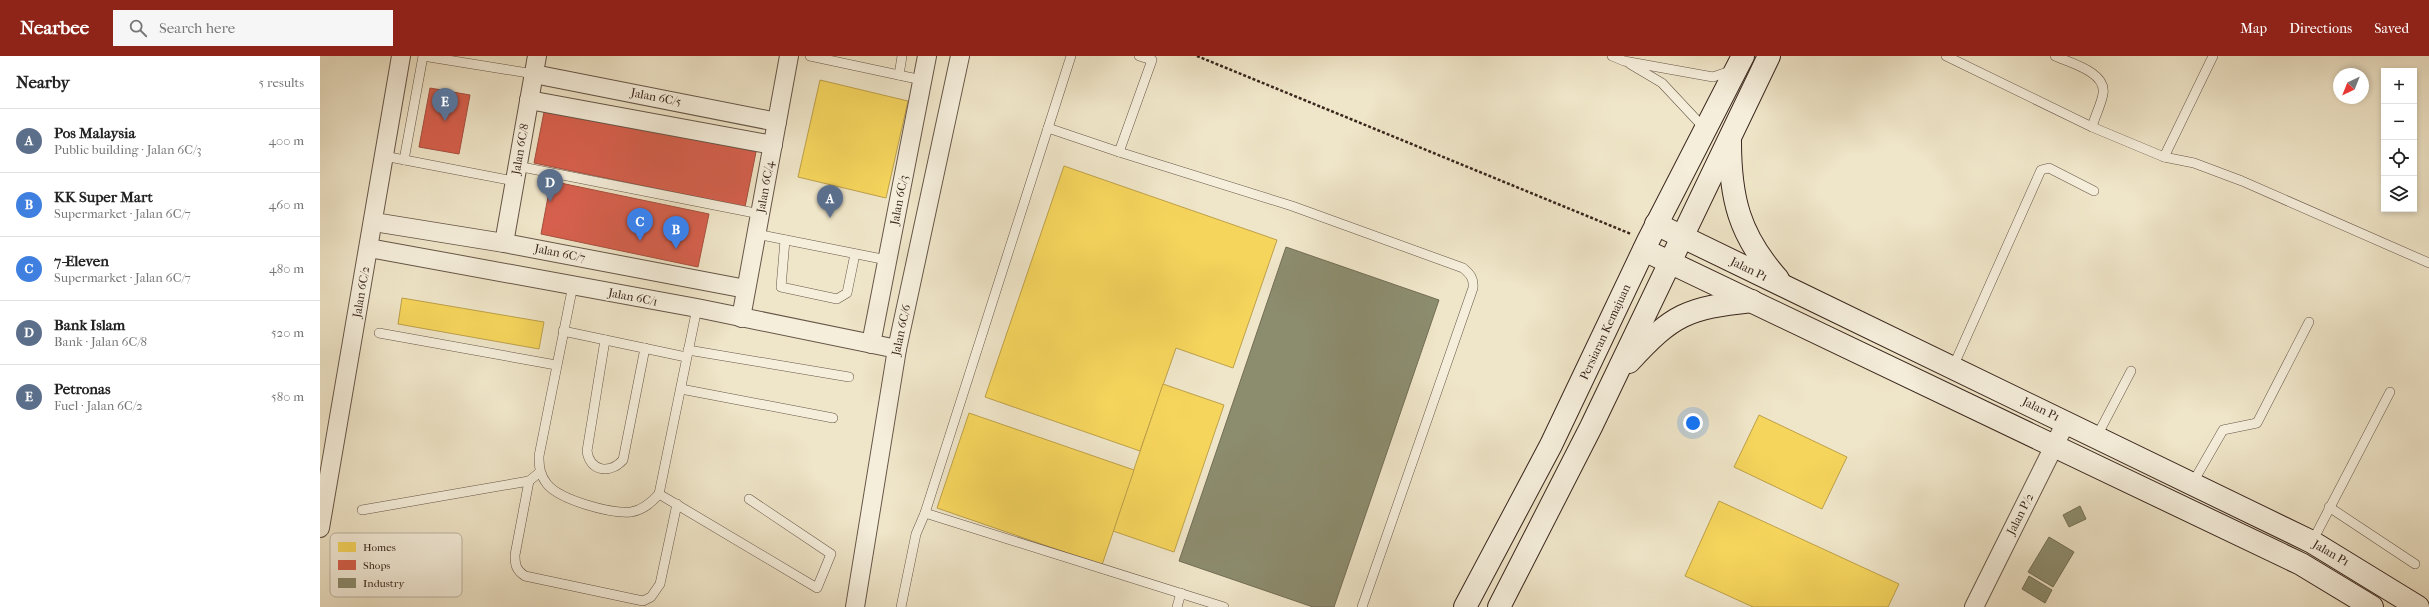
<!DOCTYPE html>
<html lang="en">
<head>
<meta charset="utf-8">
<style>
  :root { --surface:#fff; --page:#f6f6f6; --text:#222; --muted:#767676; --line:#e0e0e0; --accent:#8f2418 }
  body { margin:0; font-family:"IM FELL French Canon",serif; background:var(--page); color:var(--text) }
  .controls { position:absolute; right:12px; top:12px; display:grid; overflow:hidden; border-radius:0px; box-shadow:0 2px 6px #0003 }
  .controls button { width:36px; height:36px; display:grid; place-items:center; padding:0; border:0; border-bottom:1px solid var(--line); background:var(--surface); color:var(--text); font:20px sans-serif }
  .compass { position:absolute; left:2013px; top:12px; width:36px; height:36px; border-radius:50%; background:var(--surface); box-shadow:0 2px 6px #0003; rotate:223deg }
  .you { position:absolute; left:1373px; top:367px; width:14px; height:14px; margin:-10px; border:3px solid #fff; border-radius:50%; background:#1a73e8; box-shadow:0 0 0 6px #1a73e833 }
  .badge { display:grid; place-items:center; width:26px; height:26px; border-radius:50%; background:var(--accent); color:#fff; font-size:13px; font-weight:700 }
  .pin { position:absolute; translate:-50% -33px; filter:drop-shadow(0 1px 2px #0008) }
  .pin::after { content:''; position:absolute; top:21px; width:14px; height:12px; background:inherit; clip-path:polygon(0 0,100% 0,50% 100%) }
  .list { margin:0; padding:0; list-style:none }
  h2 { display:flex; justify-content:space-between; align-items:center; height:52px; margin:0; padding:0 16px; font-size:17px }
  h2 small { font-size:13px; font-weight:400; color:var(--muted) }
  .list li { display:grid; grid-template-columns:26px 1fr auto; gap:12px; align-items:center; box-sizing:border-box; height:64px; padding:0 16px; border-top:1px solid var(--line) }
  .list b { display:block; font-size:15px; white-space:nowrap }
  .list p { margin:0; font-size:13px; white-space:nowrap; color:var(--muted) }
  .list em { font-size:13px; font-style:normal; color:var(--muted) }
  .icon { flex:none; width:22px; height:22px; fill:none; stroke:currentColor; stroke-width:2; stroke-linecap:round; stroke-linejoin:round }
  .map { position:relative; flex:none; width:2109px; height:551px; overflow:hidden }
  header { display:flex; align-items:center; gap:24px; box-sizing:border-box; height:56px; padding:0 20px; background:var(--accent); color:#fff }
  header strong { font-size:19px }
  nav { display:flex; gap:22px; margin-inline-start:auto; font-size:14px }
  .search { width:280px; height:36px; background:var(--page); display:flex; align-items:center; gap:10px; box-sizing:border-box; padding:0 14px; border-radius:0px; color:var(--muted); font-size:15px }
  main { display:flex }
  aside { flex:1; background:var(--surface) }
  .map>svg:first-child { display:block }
</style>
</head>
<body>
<header>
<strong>Nearbee</strong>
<div class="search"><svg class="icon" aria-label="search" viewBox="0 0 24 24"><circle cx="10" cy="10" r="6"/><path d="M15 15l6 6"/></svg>Search here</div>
<nav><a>Map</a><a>Directions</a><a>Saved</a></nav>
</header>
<main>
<aside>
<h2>Nearby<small>5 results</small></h2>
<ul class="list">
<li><span class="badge" style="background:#5c6f8a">A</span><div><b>Pos Malaysia</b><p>Public building · Jalan 6C/3</p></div><em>400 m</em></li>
<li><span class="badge" style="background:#3f7fe0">B</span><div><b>KK Super Mart</b><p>Supermarket · Jalan 6C/7</p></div><em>460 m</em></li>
<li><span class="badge" style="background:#3f7fe0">C</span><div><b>7-Eleven</b><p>Supermarket · Jalan 6C/7</p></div><em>480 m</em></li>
<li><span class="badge" style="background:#5c6f8a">D</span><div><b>Bank Islam</b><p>Bank · Jalan 6C/8</p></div><em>520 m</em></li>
<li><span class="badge" style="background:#5c6f8a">E</span><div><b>Petronas</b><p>Fuel · Jalan 6C/2</p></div><em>580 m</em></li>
</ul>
</aside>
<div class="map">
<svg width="2109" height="551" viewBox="0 0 2109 551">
  <rect width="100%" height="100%" fill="#efe5c8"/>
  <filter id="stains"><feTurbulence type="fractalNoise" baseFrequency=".005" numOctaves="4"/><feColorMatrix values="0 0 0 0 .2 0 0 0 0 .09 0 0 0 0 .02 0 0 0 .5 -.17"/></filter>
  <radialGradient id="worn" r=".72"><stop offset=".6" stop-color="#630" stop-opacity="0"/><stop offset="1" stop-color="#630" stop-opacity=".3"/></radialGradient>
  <!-- homes -->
  <g fill="#f6d55c" stroke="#bda049">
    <polygon points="500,24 588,45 566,142 478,121"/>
    <polygon points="744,110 957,184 913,312 856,292 820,395 665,341"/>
    <polygon points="82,242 224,266 219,293 78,268"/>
    <polygon points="843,328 904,349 854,496 793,475"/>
    <polygon points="649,357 814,414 782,509 617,452"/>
    <polygon points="1439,359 1527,401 1502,453 1414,411"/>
    <polygon points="1399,445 1579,528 1568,551 1433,551 1365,520"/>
  </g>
  <!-- shops -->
  <g fill="#d6604d" stroke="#a74f3f">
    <polygon points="110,32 150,39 139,98 99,91"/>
    <polygon points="225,51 436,96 425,151 214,107"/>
    <polygon points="231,125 389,158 378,211 221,178"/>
  </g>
  <!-- industry -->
  <g fill="#8c8c6e" stroke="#736d56">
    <polygon points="966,191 1119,244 1014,551 993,551 859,505"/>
    <polygon points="1760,450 1766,463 1749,471 1743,459"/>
    <polygon points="1729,481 1754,496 1733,531 1708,516"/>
    <polygon points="1709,520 1732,534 1725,547 1702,533"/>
  </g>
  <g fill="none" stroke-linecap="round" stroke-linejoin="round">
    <defs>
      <g id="lane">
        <polyline points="490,0 602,24"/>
        <polyline points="1292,0 1304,5 1393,21 1413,14"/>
        <polyline points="1626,0 1772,71 1844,101 1874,107 1922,125 2109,207"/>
        <path d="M 1735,0 C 1750,7 1787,16 1783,38 C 1781,49 1775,60 1772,71"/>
        <polyline points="1310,8 1342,27 1386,74"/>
        <polyline points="579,19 582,0"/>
        <polyline points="728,72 751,0"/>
        <polyline points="799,96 832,4 819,0"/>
        <polyline points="64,100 194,125"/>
        <polyline points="1844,101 1893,0"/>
        <polyline points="84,104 103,0 214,18"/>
        <polyline points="197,110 440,158"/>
        <polyline points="436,178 567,204"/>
        <polyline points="465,184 461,231 517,243 527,237 535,198"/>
        <path d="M 253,229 L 219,400 C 219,411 220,419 227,428 C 240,444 291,458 311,456 C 323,454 331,447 339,438 L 377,252"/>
        <polyline points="243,275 366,301"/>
        <polyline points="59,277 236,309"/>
        <path d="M 285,284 L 267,395 C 270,416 290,418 303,404 L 325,292"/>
        <polyline points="368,294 529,321"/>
        <polyline points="1633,311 1721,114 1729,112 1774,135"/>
        <polyline points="361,333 513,362"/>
        <polyline points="1777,380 1811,315"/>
        <path d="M 220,416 L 209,425 L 195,499 C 195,509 196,514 205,520 L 323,545 L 331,541 L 340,528 L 357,448"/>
        <polyline points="1872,428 1903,374 1937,367 1989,266"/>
        <polyline points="339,438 497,532 511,498 429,443"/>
        <polyline points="2009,451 2095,508"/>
        <polyline points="42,454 209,425"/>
        <polyline points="605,457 904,551"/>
        <polyline points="1992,486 2070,336"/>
        <path d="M 581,551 L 596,478 L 605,457 L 728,72 L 799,96 L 972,150 L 1143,212 C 1150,218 1154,222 1153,232 L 1042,551"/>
        <polyline points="857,551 861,537"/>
      </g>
      <g id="street">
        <polyline points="214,18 457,66"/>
        <polyline points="209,44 453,89"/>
        <polyline points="54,166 184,187 426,233"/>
        <polyline points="184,187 217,0"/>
        <polyline points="49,192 377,252 577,293"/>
        <polyline points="421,262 469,0"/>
        <polyline points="551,288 607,0"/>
        <polyline points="0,472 81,0"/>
        <polyline points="535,551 577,293 640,0"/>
        <polyline points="1654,551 1746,366"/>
      </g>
      <g id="secondary">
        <path d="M 1410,85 C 1410,142 1419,179 1458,223"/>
        <polyline points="1336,168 1992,486 2098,551"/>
        <polyline points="1324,194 1981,508 2052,551"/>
        <path d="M 1309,306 C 1353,258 1367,252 1432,245"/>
        <polyline points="1145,551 1231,389 1328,185 1423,0"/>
        <polyline points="1179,551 1271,371 1449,0"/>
      </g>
    </defs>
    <!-- lane casing -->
    <use href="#lane" stroke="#665648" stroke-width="10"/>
    <!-- street casing -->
    <use href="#street" stroke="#665648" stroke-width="20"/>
    <!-- secondary casing -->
    <use href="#secondary" stroke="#39261d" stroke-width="24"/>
    <!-- path -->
    <polyline stroke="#39261d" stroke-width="2.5" stroke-dasharray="3 2" stroke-linecap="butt" points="877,0 1311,178"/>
    <!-- lane -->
    <use href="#lane" stroke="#f5eedb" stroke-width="9"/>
    <!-- street -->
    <use href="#street" stroke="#f5eedb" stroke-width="18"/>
    <!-- secondary -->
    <use href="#secondary" stroke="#f5eedb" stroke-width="22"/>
  </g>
  <g text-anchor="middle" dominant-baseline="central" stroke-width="4" stroke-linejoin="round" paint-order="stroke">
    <!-- street labels -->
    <g font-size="12" fill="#39261d" stroke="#f5eedb">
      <text transform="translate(336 41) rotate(11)">Jalan 6C/5</text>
      <text transform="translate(200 93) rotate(-80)">Jalan 6C/8</text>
      <text transform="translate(445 131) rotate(-80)">Jalan 6C/4</text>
      <text transform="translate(579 144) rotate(-79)">Jalan 6C/3</text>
      <text transform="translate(240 197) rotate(11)">Jalan 6C/7</text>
      <text transform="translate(1429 213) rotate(26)">Jalan P1</text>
      <text transform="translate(41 236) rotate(-80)">Jalan 6C/2</text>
      <text transform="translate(313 241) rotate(11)">Jalan 6C/1</text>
      <text transform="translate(581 274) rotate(-78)">Jalan 6C/6</text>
      <text transform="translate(1285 276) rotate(-65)">Persiaran Kemajuan</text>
      <text transform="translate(1721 353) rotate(26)">Jalan P1</text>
      <text transform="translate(1700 458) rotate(-63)">Jalan P/2</text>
      <text transform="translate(2011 497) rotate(30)">Jalan P1</text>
    </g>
  </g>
  <!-- legend -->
  <rect x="10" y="477" width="132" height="64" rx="6" fill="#f5eedb" stroke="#bdb2a2" stroke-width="1"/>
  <rect x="18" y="486" width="18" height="10" fill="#f6d55c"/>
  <rect x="18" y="504" width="18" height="10" fill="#d6604d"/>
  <rect x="18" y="522" width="18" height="10" fill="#8c8c6e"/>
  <g font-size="11" fill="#39261d">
    <text x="43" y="495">Homes</text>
    <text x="43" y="513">Shops</text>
    <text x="43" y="531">Industry</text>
  </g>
  <rect width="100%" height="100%" filter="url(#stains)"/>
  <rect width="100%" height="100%" fill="url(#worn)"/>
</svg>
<div class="controls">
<button>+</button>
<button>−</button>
<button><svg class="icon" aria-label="locate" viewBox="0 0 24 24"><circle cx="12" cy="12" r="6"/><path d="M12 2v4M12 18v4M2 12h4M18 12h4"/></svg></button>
<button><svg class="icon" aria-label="layers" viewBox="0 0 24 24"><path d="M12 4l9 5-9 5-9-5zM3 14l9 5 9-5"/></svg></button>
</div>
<svg class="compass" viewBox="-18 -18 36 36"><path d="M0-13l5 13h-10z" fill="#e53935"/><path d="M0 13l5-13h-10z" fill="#767676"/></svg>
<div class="you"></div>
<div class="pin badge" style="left:510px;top:162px;background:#5c6f8a">A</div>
<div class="pin badge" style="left:356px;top:193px;background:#3f7fe0">B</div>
<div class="pin badge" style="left:320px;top:185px;background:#3f7fe0">C</div>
<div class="pin badge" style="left:230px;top:146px;background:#5c6f8a">D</div>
<div class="pin badge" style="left:125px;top:65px;background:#5c6f8a">E</div>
</div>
</main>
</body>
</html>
